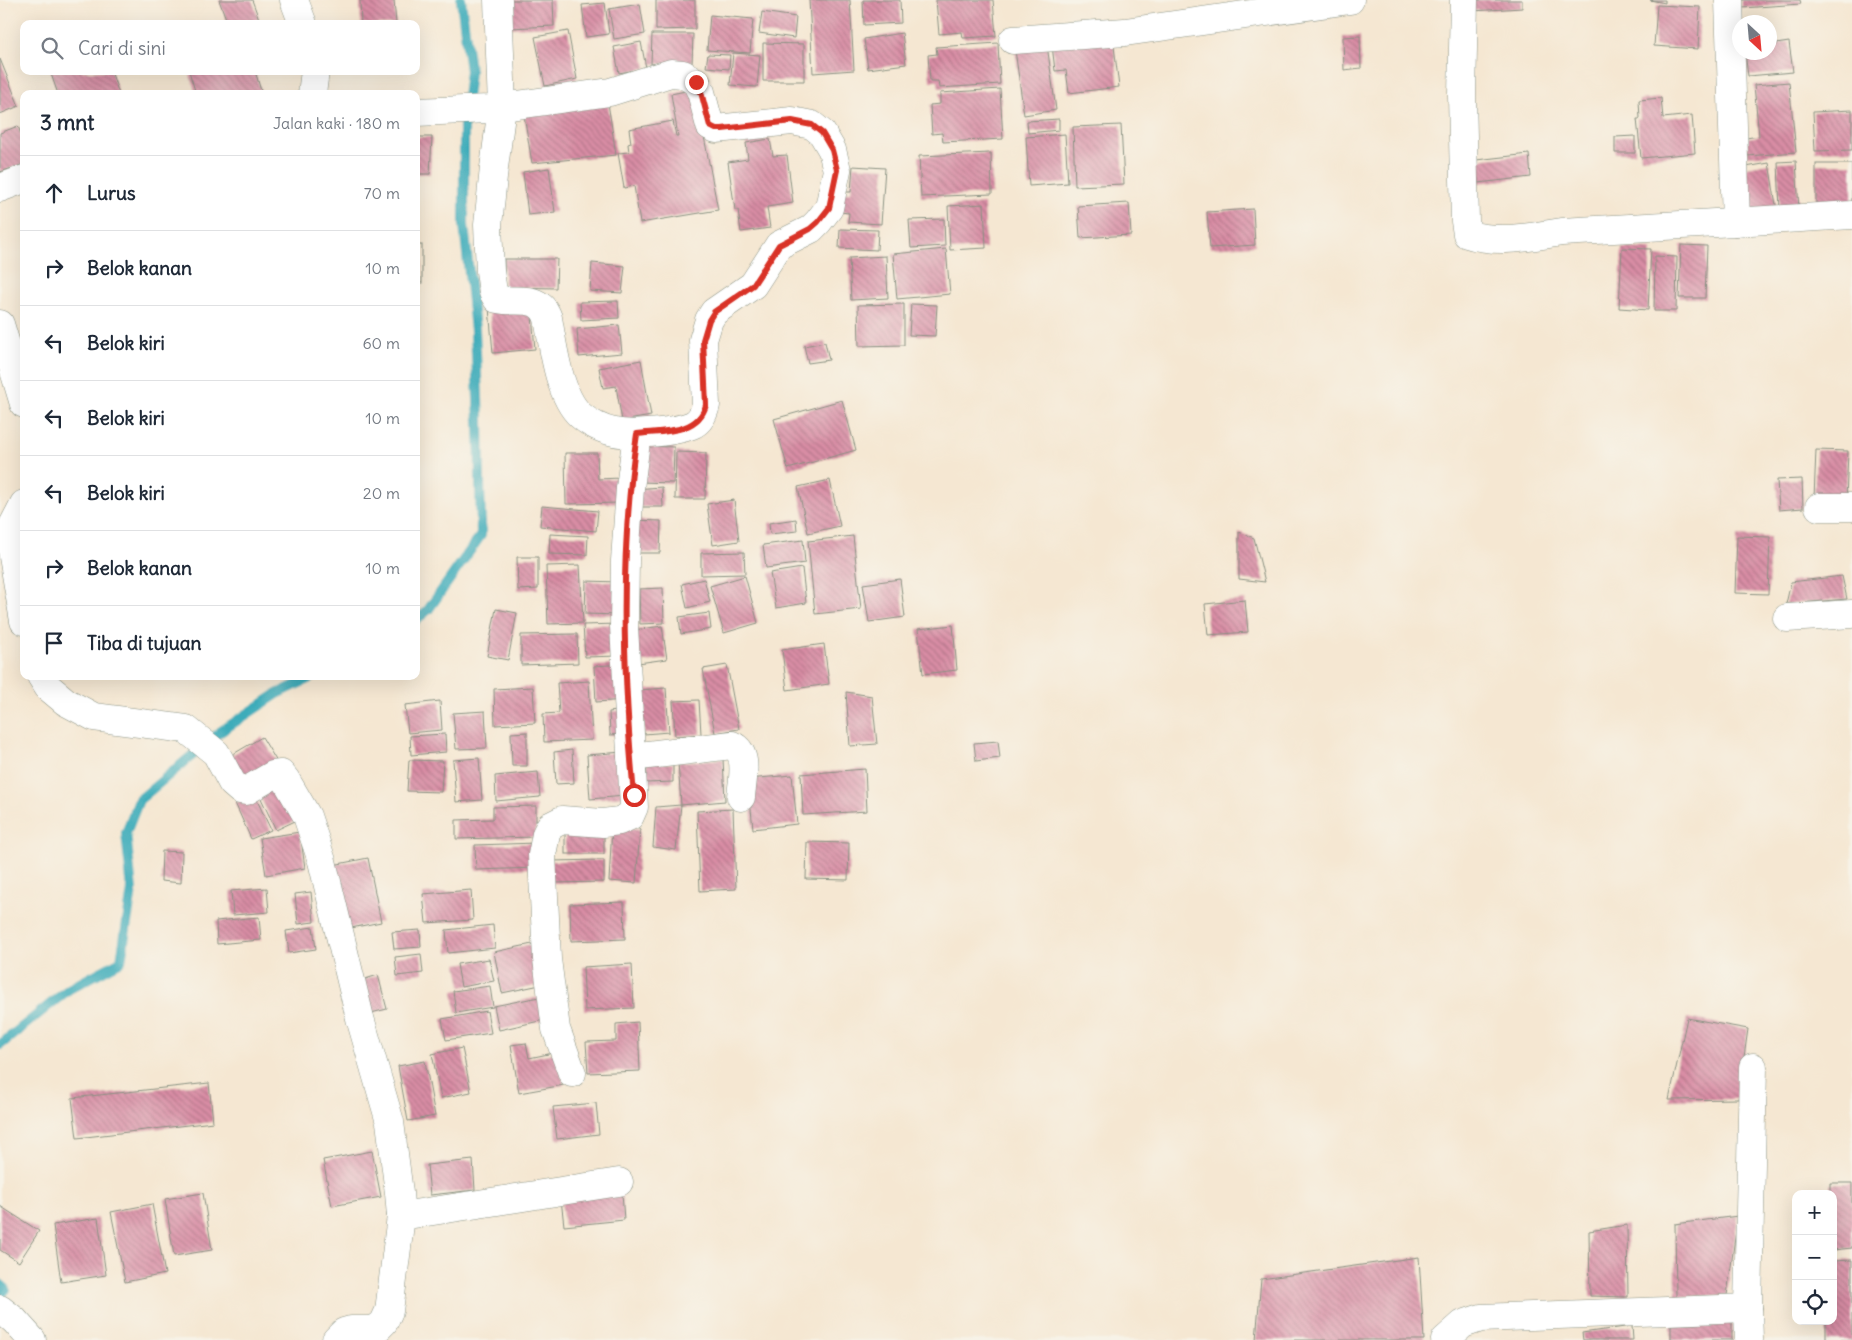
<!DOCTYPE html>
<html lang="id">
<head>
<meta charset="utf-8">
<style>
  :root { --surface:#fff; --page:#f6f6f7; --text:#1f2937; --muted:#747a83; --line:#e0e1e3 }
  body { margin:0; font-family:Delius,sans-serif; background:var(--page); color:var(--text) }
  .controls { position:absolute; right:15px; bottom:15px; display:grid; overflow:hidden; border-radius:10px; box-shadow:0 5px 20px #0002 }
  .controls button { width:45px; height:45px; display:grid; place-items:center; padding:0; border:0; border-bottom:1px solid var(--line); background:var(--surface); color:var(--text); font:25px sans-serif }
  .compass { position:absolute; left:1732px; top:15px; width:45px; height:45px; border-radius:50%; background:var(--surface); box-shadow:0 5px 20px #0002; rotate:154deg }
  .stop { position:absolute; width:15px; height:15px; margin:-11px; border:4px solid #d93025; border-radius:50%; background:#fff }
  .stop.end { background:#d93025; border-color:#fff; box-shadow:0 1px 5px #0008 }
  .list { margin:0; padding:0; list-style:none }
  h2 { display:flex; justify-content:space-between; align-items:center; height:65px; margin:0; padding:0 20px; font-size:21px }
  h2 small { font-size:16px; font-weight:400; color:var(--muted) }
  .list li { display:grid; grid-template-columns:32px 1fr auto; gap:15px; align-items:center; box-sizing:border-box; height:75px; padding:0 20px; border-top:1px solid var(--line) }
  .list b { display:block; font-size:19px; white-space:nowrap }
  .list em { font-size:16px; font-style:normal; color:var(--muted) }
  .icon { flex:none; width:28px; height:28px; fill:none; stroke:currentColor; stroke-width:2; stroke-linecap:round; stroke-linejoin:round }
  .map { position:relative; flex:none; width:1852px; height:1340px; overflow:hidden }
  .search { position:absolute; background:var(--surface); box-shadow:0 5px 20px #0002; left:20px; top:20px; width:400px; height:55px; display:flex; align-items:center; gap:12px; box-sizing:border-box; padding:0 18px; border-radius:10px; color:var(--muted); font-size:19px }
  .panel { position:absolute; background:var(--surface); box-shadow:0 5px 20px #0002; left:20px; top:90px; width:400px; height:590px; border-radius:10px }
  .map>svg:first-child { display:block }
</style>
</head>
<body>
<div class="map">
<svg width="1852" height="1340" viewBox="0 0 1852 1340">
  <defs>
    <pattern id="building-back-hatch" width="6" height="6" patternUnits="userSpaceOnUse" patternTransform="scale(1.25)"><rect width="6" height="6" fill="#d98da5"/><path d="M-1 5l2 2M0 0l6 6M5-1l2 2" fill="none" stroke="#af7487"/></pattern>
  </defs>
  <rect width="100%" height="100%" fill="#f7f3e8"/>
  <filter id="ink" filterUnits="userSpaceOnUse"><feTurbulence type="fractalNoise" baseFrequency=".02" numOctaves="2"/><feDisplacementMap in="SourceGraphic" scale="10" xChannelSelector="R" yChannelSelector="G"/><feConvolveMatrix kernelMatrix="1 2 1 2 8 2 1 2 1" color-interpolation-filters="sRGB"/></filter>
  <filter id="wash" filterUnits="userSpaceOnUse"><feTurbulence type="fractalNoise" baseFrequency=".0096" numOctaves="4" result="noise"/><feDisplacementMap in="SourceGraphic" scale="20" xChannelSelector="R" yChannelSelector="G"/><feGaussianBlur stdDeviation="1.12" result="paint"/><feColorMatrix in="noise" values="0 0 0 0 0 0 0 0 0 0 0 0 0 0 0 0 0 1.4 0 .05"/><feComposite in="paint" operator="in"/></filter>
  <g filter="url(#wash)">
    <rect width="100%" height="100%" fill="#f5e7d2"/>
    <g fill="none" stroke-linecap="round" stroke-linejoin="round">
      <!-- stream -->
      <g stroke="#3dacba" stroke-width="10">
        <polyline points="416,620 428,610 481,535 479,421 475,330 464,225 464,125 470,71 461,0"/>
        <polyline points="0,1045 69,989 121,961 132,890 126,833 139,800 220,732 277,694 314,676"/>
        <polyline points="0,1284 6,1289 0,1296"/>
      </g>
    </g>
    <g id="blocks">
      <!-- building -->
      <g fill="url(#building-back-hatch)">
        <polygon points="219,0 252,0 259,19 245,24 228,24"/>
        <polygon points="360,0 394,0 396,24 361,24"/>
        <polygon points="508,0 553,0 554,26 509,28"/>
        <polygon points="656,0 695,0 695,29 656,30"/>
        <polygon points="809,0 850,0 854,70 813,73"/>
        <polygon points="863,0 900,0 901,23 864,25"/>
        <polygon points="936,0 993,0 996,36 963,38 962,32 939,34"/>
        <polygon points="1471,0 1522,0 1522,8 1472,11"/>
        <polygon points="1650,0 1665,0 1665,3"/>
        <polygon points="1741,0 1800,0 1801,4 1742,8"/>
        <polygon points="605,3 609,34 586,37 582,5"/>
        <polygon points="640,4 645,34 614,39 609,9"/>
        <polygon points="1657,5 1700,7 1698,49 1654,46"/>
        <polygon points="762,12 796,17 794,38 759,33"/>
        <polygon points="710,15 753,19 750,53 707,50"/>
        <polygon points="568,31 577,79 545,86 535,37"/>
        <polygon points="902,33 906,64 868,69 864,39"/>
        <polygon points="652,34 693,34 692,64 651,64"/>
        <polygon points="1360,36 1361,68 1344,70 1343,37"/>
        <polygon points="1113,38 1119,87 1069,93 1066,70 1055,71 1052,45"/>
        <polygon points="641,42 646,68 619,73 614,47"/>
        <polygon points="1789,42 1793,72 1748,76 1745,52 1770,52 1770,45"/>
        <polygon points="763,43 804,44 804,81 763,81"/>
        <polygon points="998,43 1000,84 939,88 938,81 930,81 928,55 937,54 936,47"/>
        <polygon points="1047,45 1056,110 1024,115 1015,50"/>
        <polygon points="733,53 760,55 757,87 730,85"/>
        <polygon points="708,54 730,55 729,69 706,67"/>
        <polygon points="0,59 19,106 0,114"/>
        <polygon points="50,71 111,71 119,94 58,94"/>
        <polygon points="189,71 255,71 262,94 196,94"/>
        <polygon points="1789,82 1796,152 1748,156 1746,138 1759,136 1754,85"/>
        <polygon points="695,89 718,210 640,223 634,186 624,188 618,153 629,152 628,144 631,143 629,129 673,121 676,136 678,136 671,94"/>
        <polygon points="1000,89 1003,139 943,142 942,133 932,134 930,105 940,104 940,93"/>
        <polygon points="1661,98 1663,118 1692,115 1695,153 1641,158 1637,119 1640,119 1639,100"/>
        <polygon points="608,103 616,155 532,163 524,115"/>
        <polygon points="1852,110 1852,150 1815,151 1813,112"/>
        <polygon points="1059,119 1059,130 1028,133 1027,121"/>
        <polygon points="1121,125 1124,184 1075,186 1073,127"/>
        <polygon points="18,126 24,142 24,164 0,172 0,133"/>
        <polygon points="1065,134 1068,183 1029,186 1026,137"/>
        <polygon points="1635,136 1635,153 1615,153 1615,137"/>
        <polygon points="416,137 432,137 430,174 416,174"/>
        <polygon points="770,139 773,156 787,155 793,203 767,207 770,228 741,232 738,210 735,210 728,162 748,159 746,143"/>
        <polygon points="991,153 992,194 921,197 919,156"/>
        <polygon points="1529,154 1531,177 1478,183 1476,160"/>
        <polygon points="1796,161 1799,210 1780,211 1778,162"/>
        <polygon points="1769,163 1777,211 1747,216 1740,168"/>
        <rect x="1816" y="164" width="36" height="43"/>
        <polygon points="853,166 885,168 881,224 848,222 849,213 840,212 842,192 851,192"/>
        <polygon points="549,168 555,212 528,215 523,172"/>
        <polygon points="1129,203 1131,235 1080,238 1078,206"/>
        <polygon points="984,204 986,248 950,250 948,206"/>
        <polygon points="1253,209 1255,245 1210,248 1207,212"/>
        <polygon points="944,219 945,246 911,248 909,220"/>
        <polygon points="840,229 878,230 877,250 839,248"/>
        <rect x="416" y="245" width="6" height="38"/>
        <polygon points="1681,245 1707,246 1705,298 1679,298"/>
        <polygon points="1622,248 1651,249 1648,310 1619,308"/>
        <polygon points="946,249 950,294 897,299 893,254"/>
        <polygon points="886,256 888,298 851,300 849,258"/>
        <polygon points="1655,256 1677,257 1676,311 1654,311"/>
        <polygon points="504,259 557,259 556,288 504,287"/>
        <polygon points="592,263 625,266 622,293 590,291"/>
        <polygon points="618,301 619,318 581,320 580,302"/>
        <polygon points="531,304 535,349 493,353 489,308"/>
        <polygon points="904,304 904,345 859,346 858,305"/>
        <polygon points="911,304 937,305 935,336 909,335"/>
        <polygon points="619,325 622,353 579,357 577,329"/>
        <polygon points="825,342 829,360 808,363 804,346"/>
        <polygon points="641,360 651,416 622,421 616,386 603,388 599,368"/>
        <polygon points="842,400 856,450 788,469 774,419"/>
        <polygon points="641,446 674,447 673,483 640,482"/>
        <polygon points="1816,450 1848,451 1846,500 1814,498"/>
        <polygon points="676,452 706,453 705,499 675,499"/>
        <polygon points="565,453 597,453 598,479 621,478 622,503 566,504"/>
        <polygon points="1802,479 1803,508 1779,510 1777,480"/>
        <polygon points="830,480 840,526 808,533 798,487"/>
        <polygon points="662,487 663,507 634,507 634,489"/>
        <polygon points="734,500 739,541 713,545 707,504"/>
        <polygon points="542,506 598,511 596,531 540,526"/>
        <polygon points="796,519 797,531 770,534 769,523"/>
        <polygon points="632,520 661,521 660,553 632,553"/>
        <polygon points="1239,532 1254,538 1265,582 1239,579"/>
        <polygon points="550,534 588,536 587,555 549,554"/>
        <polygon points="853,536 861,609 815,614 808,541"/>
        <polygon points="1737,536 1770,537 1768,594 1735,593"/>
        <polygon points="803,540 805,563 766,568 763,545"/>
        <polygon points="744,552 745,574 701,575 701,553"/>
        <polygon points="517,557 538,557 538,589 518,590"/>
        <polygon points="580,565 583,623 548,624 546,566"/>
        <polygon points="802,568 806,603 776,608 770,573"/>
        <polygon points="745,576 758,623 724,633 710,586"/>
        <polygon points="1842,576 1847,599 1786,604 1791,582"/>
        <polygon points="704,579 710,602 687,608 682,584"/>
        <polygon points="900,579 905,617 869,622 863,584"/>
        <polygon points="586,581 619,582 619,615 585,614"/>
        <polygon points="663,588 664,623 640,624 639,589"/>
        <polygon points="1245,600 1248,632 1208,635 1205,604"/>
        <polygon points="496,609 517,613 508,660 487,656"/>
        <polygon points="709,613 711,629 681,634 679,617"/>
        <polygon points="618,624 619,656 585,657 583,625"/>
        <polygon points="953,625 957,670 923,674 918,629"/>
        <polygon points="662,626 667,659 631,664 627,631"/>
        <polygon points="577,634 578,663 521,665 521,635"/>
        <polygon points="824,644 829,684 787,690 782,650"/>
        <polygon points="624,664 626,700 596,702 594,666"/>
        <polygon points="727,665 739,729 715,733 703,669"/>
        <polygon points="589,681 592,740 544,742 543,714 559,713 557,683"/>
        <polygon points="533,687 535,723 495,725 494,689"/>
        <polygon points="666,688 669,732 644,734 640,690"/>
        <polygon points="846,692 872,696 877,744 850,746"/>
        <polygon points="699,700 701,734 675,736 673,701"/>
        <polygon points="440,701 442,730 408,733 405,705"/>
        <polygon points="625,710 626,734 610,735 609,712"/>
        <polygon points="485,711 487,748 456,749 453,713"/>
        <polygon points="527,732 527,766 512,766 511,733"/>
        <polygon points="445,734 446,752 411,755 410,736"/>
        <polygon points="262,737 280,767 243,789 225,759"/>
        <polygon points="998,741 1000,758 976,761 974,743"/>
        <polygon points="572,750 574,783 556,784 554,752"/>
        <polygon points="622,752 625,796 590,799 587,755"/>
        <polygon points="479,758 482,800 456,802 453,760"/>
        <polygon points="723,759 725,801 681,805 678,762"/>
        <polygon points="409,760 443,761 441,792 407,791"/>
        <polygon points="647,763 673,763 673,782 646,783"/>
        <polygon points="865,769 867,811 803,815 801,774"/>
        <polygon points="538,772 540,797 496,801 495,776"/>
        <polygon points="792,775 797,824 753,829 748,779"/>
        <polygon points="277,783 295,821 276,830 258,792"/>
        <polygon points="254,794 271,830 251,839 235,803"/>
        <polygon points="681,805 676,850 653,847 656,807"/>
        <polygon points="536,806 536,837 456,839 456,820 493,819 493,807"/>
        <polygon points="733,809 736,889 700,891 697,811"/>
        <polygon points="612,827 640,829 636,883 609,881"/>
        <rect x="565" y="829" width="39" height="25"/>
        <polygon points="300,832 305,868 266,875 260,838"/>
        <polygon points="807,842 849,843 848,880 806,879"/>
        <polygon points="537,843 537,868 476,870 475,845"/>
        <polygon points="162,851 182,852 181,883 161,881"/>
        <polygon points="368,858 381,922 346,929 333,865"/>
        <polygon points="604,860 604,882 551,883 551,861"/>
        <polygon points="267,888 269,912 233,915 231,891"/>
        <polygon points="471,890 473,920 426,923 423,894"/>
        <polygon points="311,892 314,922 298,924 295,894"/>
        <polygon points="624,902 625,939 571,941 570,904"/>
        <polygon points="259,917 261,940 217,944 216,921"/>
        <polygon points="493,925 495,948 448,953 446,930"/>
        <polygon points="313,927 316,949 289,953 286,931"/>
        <polygon points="420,930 421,947 394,949 392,932"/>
        <polygon points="537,943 545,984 502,993 494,952"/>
        <polygon points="421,954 423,973 397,976 395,957"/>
        <polygon points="489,959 494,981 461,987 457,964"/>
        <polygon points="632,964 634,1008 585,1010 583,967"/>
        <polygon points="378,975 387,1009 367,1014 359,981"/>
        <polygon points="490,986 493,1007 456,1013 453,991"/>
        <polygon points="539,997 544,1020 499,1030 494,1006"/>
        <polygon points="487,1011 491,1033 446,1040 442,1019"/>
        <polygon points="1687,1018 1748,1029 1738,1099 1669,1100"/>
        <polygon points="638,1022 640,1071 588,1073 586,1042 616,1041 616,1024"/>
        <polygon points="526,1043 529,1058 558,1052 564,1085 519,1093 511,1045"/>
        <polygon points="462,1048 471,1092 441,1098 432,1054"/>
        <polygon points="425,1061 435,1116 408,1121 398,1066"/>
        <polygon points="209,1083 213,1122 77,1138 72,1098"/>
        <polygon points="596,1103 599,1134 557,1139 553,1107"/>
        <polygon points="372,1151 381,1197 332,1206 323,1160"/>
        <polygon points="473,1160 475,1190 430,1195 427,1165"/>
        <polygon points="1830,1183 1852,1183 1852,1248 1833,1250 1833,1194 1830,1194"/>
        <polygon points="203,1193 212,1250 174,1256 165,1199"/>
        <polygon points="622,1193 624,1220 564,1226 561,1199"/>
        <polygon points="152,1204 165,1274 125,1282 111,1212"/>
        <polygon points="0,1206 39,1231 19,1262 0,1250"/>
        <polygon points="1738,1216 1727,1295 1676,1297 1675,1224"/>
        <polygon points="98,1218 106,1275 61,1282 53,1225"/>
        <polygon points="1627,1225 1628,1297 1590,1296 1589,1231"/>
        <polygon points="1419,1257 1424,1340 1256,1340 1261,1279"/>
        <polygon points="1852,1260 1852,1340 1826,1340 1826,1321 1833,1321 1833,1261"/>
        <polygon points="1732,1322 1732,1340 1671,1340 1671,1325"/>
        <polygon points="1632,1326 1633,1340 1583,1340 1582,1333"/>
      </g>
    </g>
  </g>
  <g filter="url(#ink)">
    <use href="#blocks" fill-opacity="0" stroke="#8a9283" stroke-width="1"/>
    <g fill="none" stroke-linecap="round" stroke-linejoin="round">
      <defs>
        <g id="minor">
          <polyline points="294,0 303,24"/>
          <path d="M 1464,0 L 1462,96 L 1465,221 L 1467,234 C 1497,244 1531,237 1562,232 L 1852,215"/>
          <polyline points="1729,0 1736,222"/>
          <polyline points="1013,40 1125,32 1350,0"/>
          <polyline points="312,94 315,71"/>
          <path d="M 416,112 L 489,109 L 610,92 L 671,73 L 683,74 L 696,82 L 701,92 L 710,126 L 716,129 L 792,121 L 812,125 L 822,133 L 832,150 L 837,170 L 829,208 L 818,222 L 811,229 L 779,245 L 753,285 L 714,312 L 709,320 L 703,340 L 706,405 C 704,413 701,420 694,424 C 678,432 632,436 614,432 C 603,430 589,423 580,415 C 559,396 553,346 548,318 C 539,293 518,304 497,299 L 493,292 L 490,271 L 488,225 L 494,168 L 502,107 L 498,0"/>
          <polyline points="0,188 24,179"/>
          <polyline points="0,324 24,404"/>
          <polyline points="1819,507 1852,507"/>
          <polyline points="9,533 24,621"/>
          <polyline points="0,537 9,533 24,504"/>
          <polyline points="1787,618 1852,614"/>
          <polyline points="41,676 48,687 66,702 94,717 186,729 216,753 232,783 240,790 246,791 273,775 281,774 286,780 307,816 322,861 360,1018 390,1122 399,1193 401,1216 389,1311 384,1322 379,1327 371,1330 351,1330 344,1332 336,1340"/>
          <path d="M 631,757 L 732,745 C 750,753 742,781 741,797"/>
          <polyline points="572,1073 556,1029 547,959 542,855 546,834 550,826 562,820 603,823 619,821 630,816 634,807 624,626 625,561 630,488 637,434"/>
          <polyline points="401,1216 619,1182"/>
          <polyline points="0,1309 14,1320 32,1340"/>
          <polyline points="1445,1340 1463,1324 1481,1318 1748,1308"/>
          <polyline points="1749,1340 1748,1308 1753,1067"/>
        </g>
      </defs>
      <!-- minor casing -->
      <use href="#minor" stroke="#8a9283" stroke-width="29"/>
      <!-- minor -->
      <use href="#minor" stroke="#fff" stroke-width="28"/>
    </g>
  </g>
  <g fill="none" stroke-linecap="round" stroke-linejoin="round" filter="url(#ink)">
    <!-- route -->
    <path stroke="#d93025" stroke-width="6" d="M 634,795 C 623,675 619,553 637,434 C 662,431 698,434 706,405 L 703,340 L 709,320 L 714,312 L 753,285 L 779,245 L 810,229 L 818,222 L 829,208 L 837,170 L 832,150 L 822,133 L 812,125 L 792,121 L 722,129 L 716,129 L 710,126 L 701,92 L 696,82"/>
  </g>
</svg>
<div class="controls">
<button>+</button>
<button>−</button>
<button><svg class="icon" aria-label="locate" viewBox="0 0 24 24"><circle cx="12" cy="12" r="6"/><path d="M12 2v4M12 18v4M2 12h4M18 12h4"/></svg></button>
</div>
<svg class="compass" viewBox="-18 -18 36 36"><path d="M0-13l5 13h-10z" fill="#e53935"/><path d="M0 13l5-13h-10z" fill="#747a83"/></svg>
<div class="stop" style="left:634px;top:795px"></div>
<div class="stop end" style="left:696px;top:82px"></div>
<div class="search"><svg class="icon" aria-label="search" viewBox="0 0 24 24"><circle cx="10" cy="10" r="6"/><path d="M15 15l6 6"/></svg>Cari di sini</div>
<section class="panel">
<h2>3 mnt<small>Jalan kaki · 180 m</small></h2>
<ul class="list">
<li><svg class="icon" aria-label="ahead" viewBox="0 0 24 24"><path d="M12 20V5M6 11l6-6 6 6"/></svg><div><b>Lurus</b></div><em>70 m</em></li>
<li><svg class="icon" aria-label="right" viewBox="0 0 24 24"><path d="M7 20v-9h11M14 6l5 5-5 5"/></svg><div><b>Belok kanan</b></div><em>10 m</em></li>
<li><svg class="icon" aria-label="left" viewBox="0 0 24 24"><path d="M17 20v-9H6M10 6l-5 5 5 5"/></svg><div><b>Belok kiri</b></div><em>60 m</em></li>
<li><svg class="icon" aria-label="left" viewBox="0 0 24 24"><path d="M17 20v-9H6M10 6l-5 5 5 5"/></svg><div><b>Belok kiri</b></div><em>10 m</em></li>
<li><svg class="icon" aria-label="left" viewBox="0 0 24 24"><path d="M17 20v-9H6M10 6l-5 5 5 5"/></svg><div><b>Belok kiri</b></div><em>20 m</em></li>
<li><svg class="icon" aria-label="right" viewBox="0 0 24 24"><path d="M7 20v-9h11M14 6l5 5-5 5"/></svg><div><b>Belok kanan</b></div><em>10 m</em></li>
<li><svg class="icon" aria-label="arrive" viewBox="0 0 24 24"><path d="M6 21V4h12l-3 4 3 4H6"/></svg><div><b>Tiba di tujuan</b></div></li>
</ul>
</section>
</div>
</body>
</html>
